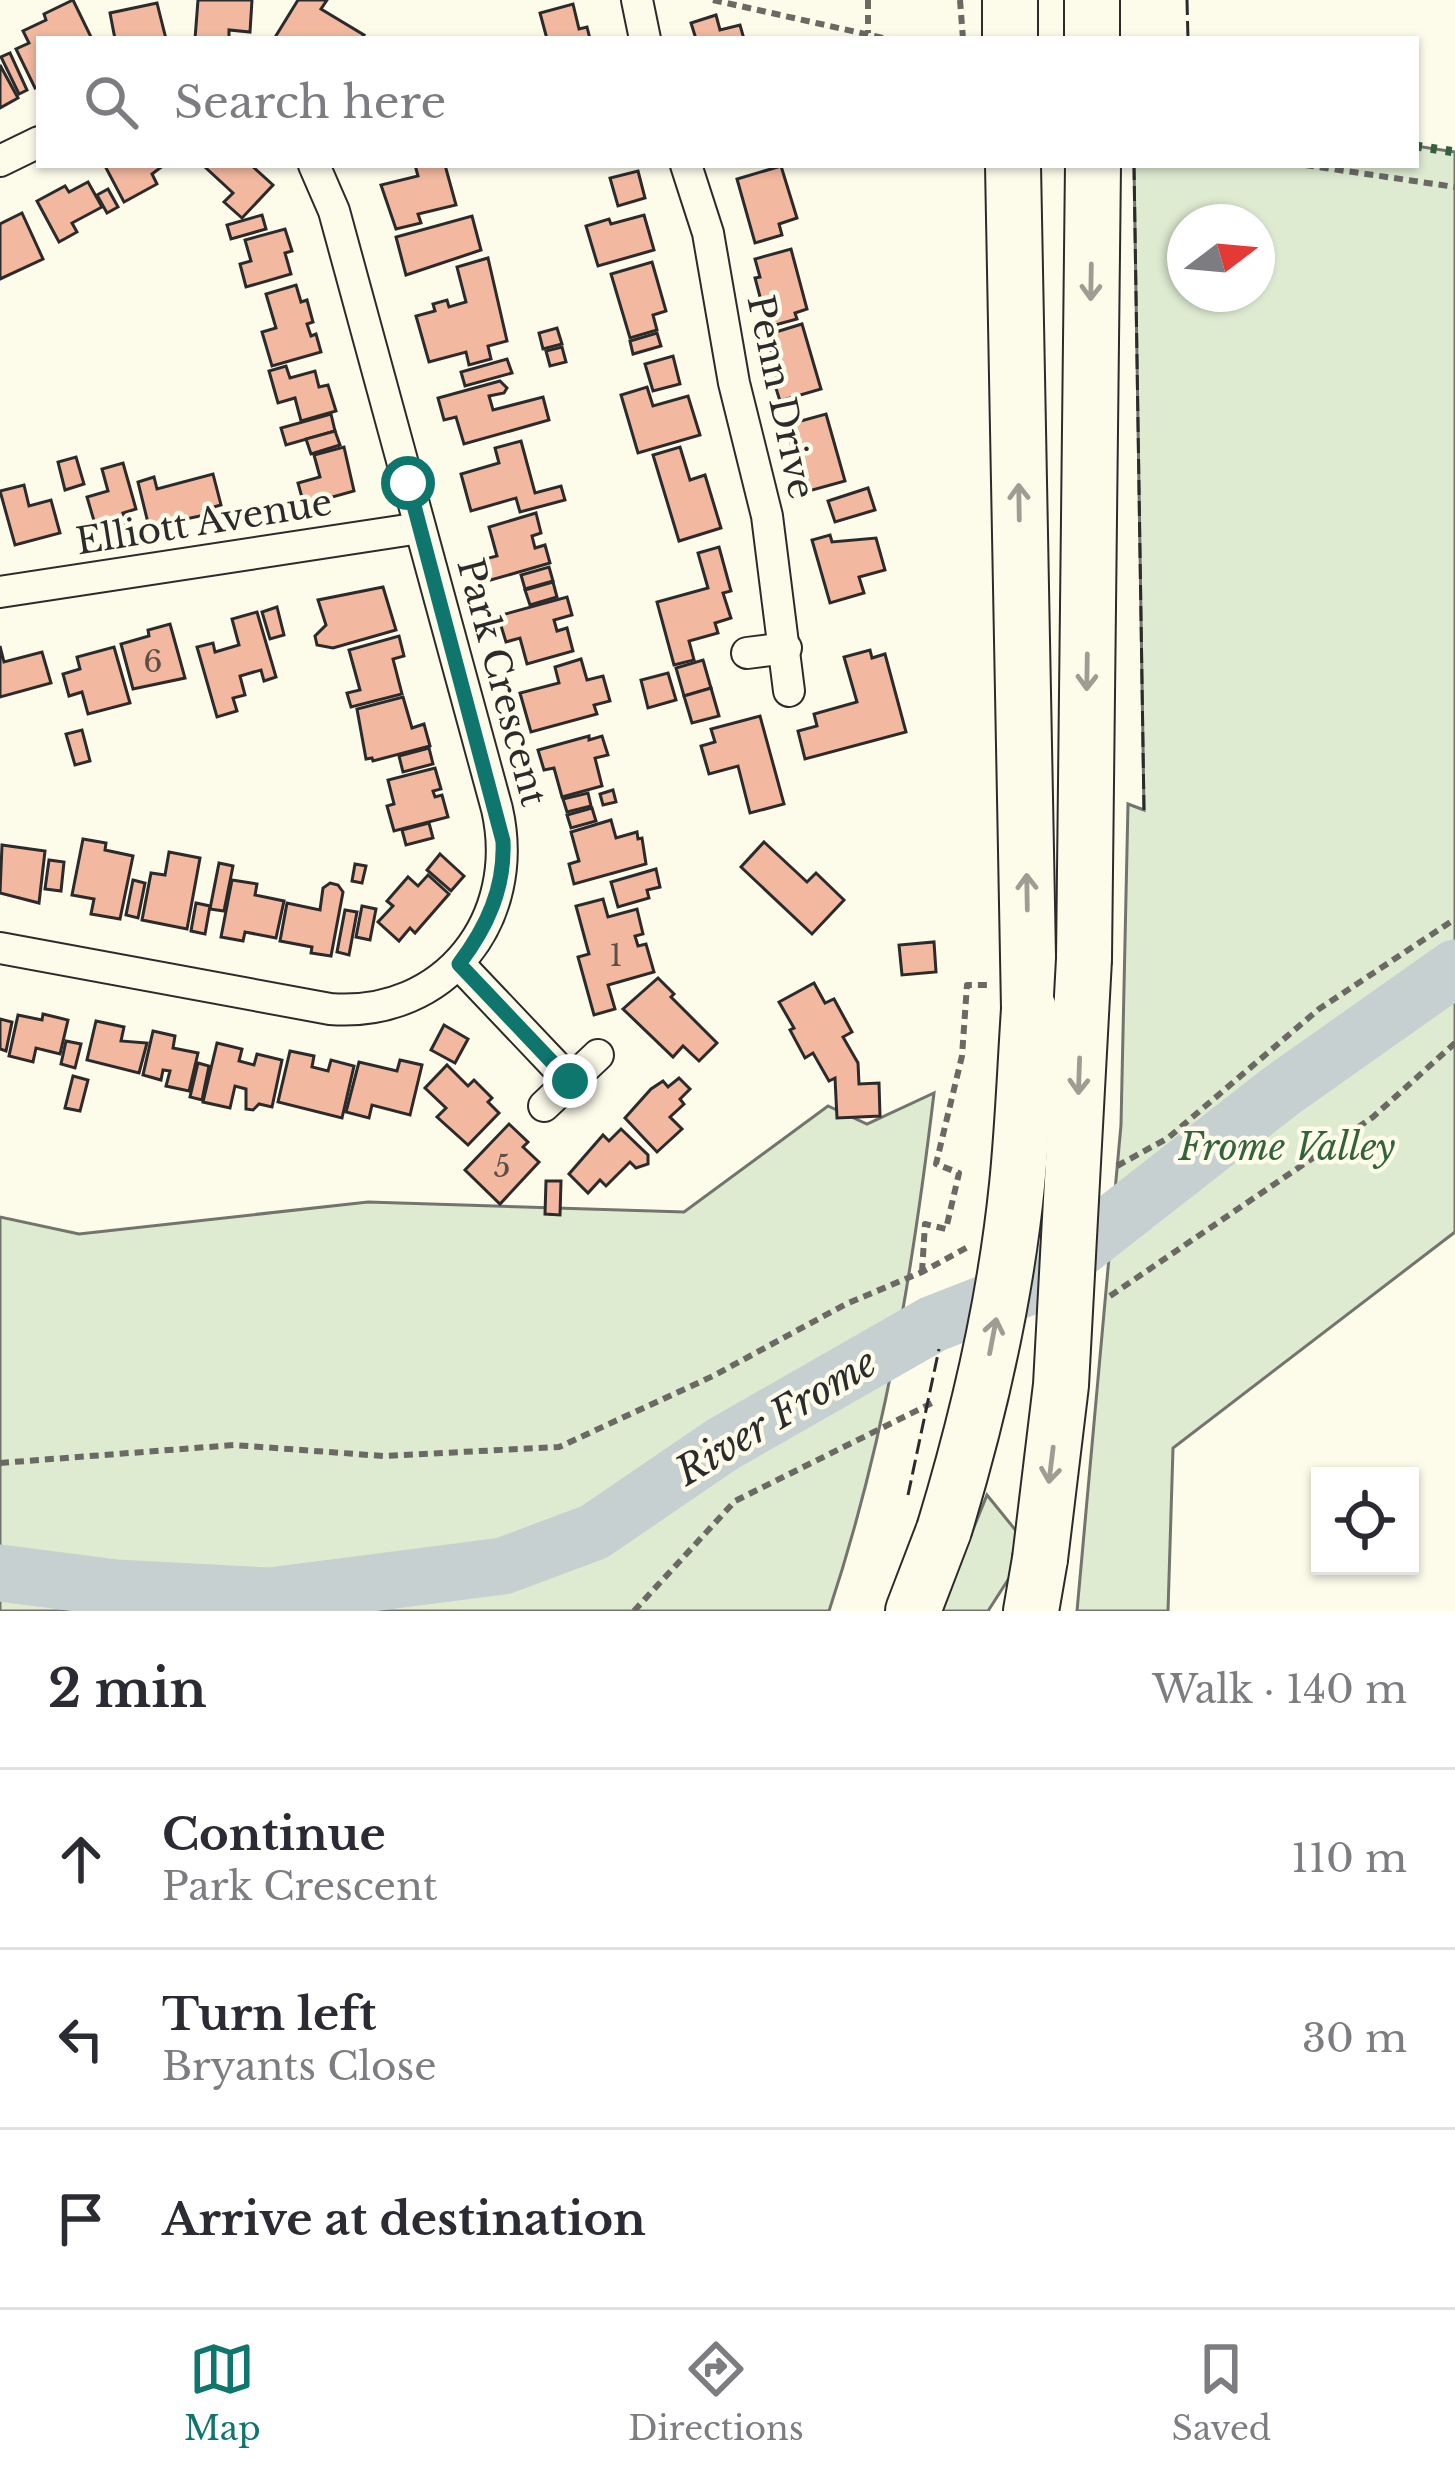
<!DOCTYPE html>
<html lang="en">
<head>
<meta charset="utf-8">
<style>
  :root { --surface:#fff; --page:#f2f2f3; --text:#2b2b33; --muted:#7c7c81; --line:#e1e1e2; --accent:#0f766e }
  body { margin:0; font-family:"Libre Baskerville",serif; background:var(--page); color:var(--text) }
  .controls { position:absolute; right:36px; bottom:36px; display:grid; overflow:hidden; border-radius:0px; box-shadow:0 3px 9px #0004 }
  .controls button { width:108px; height:108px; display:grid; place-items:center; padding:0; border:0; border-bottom:3px solid var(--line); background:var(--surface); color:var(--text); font:60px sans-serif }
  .compass { position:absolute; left:1167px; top:204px; width:108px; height:108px; border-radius:50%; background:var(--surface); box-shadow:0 3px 9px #0004; rotate:74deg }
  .stop { position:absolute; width:36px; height:36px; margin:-27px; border:9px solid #0f766e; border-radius:50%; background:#fff }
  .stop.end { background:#0f766e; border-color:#fff; box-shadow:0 3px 12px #0008 }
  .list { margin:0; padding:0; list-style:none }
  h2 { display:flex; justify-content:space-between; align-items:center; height:156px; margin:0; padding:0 48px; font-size:51px }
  h2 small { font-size:39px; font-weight:400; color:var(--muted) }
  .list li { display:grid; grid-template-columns:78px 1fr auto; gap:36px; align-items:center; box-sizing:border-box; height:180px; padding:0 48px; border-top:3px solid var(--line) }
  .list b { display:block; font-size:45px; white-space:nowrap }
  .list p { margin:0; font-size:39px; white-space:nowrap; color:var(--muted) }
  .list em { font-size:39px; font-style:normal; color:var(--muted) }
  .icon { flex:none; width:66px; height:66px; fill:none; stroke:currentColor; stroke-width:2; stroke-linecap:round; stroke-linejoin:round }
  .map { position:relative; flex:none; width:1455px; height:1611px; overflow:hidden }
  .search { position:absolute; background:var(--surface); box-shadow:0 3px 9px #0004; left:36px; right:36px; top:36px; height:132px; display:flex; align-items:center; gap:30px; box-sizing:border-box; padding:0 42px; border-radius:0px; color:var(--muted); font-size:45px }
  .sheet { height:696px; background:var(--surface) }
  nav { display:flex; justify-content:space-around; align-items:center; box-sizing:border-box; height:168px; border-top:3px solid var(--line); background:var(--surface); font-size:33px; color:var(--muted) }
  nav a { display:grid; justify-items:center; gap:6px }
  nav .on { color:var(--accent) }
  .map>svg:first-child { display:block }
</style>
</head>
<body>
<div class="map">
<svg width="1455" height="1611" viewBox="0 0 1455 1611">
  <rect width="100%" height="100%" fill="#fdfbea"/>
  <!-- green -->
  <g fill="#deebd1" stroke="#74746e" stroke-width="3" fill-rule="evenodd">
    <path d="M 1416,146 L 1455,152 L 1455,1232 L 1173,1448 L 1168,1611 L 1077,1611 L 1121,1125 L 1128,804 L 1144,810 L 1134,165 L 1416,165 ZM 1257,222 L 1257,294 L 1185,294 L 1185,222 Z"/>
    <path d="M 934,1093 C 913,1269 885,1442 829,1611 L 0,1611 L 0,1217 L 79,1234 L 368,1202 L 684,1212 L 828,1106 L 867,1124 Z"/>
    <polygon points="987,1495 1017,1532 1013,1572 988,1611 940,1611"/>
  </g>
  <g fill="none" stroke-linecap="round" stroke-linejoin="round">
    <!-- river -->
    <polyline stroke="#c7d0d0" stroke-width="57" points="0,1573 116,1588 270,1596 503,1566 594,1532 723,1444 933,1324 1033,1285 1281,1091 1455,968"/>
  </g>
  <!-- building -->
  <g fill="#f2b8a0" stroke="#2b2b2b" stroke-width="3">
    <polygon points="73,0 92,39 39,39 39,86 35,88 16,49 29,43 23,31 46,20 44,14"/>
    <polygon points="198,0 252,0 250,32 229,30 229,39 195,39"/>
    <polygon points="298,0 327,0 321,9 364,35 361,39 274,39"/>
    <polygon points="157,3 166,39 115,39 110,13"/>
    <polygon points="573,4 579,29 587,27 590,39 547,39 540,13"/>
    <polygon points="716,15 720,30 740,25 744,39 696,39 691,23"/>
    <polygon points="10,53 27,90 19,94 1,57"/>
    <polygon points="0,65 18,98 0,108"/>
    <polygon points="164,165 152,174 157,184 124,202 105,166"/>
    <polygon points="209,165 251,165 273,185 242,218 224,202 233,193 206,168"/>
    <polygon points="415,165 445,165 456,205 418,214 421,223 396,229 381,185 418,176"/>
    <polygon points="781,166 797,218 779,224 782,235 755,243 737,179"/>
    <polygon points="638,171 645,198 618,206 610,178"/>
    <polygon points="88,182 102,207 72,223 77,232 59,242 37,201 65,186 69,192"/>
    <polygon points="108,189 118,207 107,213 97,195"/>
    <polygon points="22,213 43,259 0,279 0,224"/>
    <polygon points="262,215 266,229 231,239 227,225"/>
    <polygon points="644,215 654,250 598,266 586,226 609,219 611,224"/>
    <polygon points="472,216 481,250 406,275 396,237"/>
    <polygon points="285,229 292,251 285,253 291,274 246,287 240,264 251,261 245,240"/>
    <polygon points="791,249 807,309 795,313 797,319 768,327 755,278 760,277 755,259"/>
    <polygon points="488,258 507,341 488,346 491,359 469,365 466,352 429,362 416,316 435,311 433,304 447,300 449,307 466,302 457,267"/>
    <polygon points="652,262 666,311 653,315 657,330 630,338 611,274"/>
    <polygon points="296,285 301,302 307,300 313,322 307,324 311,336 316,334 321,352 272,366 262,332 276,328 266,294"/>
    <polygon points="802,324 821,389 780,401 773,379 779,377 766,335"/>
    <polygon points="557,328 562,344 543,349 539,333"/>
    <polygon points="657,333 661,346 633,354 630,341"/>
    <polygon points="562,347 566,362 550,366 546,351"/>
    <polygon points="673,356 680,384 653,391 645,364"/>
    <polygon points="507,359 512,373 465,386 461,372"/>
    <polygon points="286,366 290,378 315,371 319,387 328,385 336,411 301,421 295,398 278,403 269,371"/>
    <polygon points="500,381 507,388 504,393 489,396 493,410 543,397 549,420 464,444 456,417 444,420 438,398"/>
    <polygon points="647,387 653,406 688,396 700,435 638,453 621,395"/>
    <polygon points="331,414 335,431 286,445 281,428"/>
    <polygon points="826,414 845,481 798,494 790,463 796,462 786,425"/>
    <polygon points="335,431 340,445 311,454 306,439"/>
    <polygon points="521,441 535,493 561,486 565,500 520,512 516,498 471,511 461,474 499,463 495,448"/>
    <polygon points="344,447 354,491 304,505 298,483 320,477 314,455"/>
    <polygon points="680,447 690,480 705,475 721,528 679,541 653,455"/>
    <polygon points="76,457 84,484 65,490 58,462"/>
    <polygon points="123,463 136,509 123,513 126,523 97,531 87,497 108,491 102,469"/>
    <polygon points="213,474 221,505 203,510 205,515 181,520 180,516 149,527 138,482 154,477 157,489"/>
    <polygon points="24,485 29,506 51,500 60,533 15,545 0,491"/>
    <polygon points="868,488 875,510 835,522 828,501"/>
    <polygon points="536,513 541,533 532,536 535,548 545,545 550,563 491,580 485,559 497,556 489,527"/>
    <polygon points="830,535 832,542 876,538 885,570 859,577 864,593 830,603 812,540"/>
    <polygon points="719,547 731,591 723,593 731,618 715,623 718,633 689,641 694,660 674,665 657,602 708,588 698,553"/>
    <polygon points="549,567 553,581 525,589 521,575"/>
    <polygon points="553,582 557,597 530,605 525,590"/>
    <polygon points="383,587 396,630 333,648 317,645 315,636 326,625 318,600"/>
    <polygon points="567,597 572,615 554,620 557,631 567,628 573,651 527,664 520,638 506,642 498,616"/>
    <polygon points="277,607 284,635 270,639 262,612"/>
    <polygon points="257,612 276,677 264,681 261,670 240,676 245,695 233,698 237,711 217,717 197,647 213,643 215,652 239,645 232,619"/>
    <polygon points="170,624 185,678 133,689 121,644 149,636 148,630"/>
    <polygon points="399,636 404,656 393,659 402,694 351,707 347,693 360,690 349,650"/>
    <polygon points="0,646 4,662 42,652 51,683 0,697"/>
    <polygon points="114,647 130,703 88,714 82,692 69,696 63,674 80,669 77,657"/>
    <polygon points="870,650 872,658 885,654 906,732 805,759 798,731 817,726 814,714 857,702 844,657"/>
    <polygon points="581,659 587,680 603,676 610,701 594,705 597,714 531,732 520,693 559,683 555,667"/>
    <polygon points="703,660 711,688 684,696 676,668"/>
    <polygon points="668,673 676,700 648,708 641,680"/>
    <polygon points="711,688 719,716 692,723 684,696"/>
    <polygon points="403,697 412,728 424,724 430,746 373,761 372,758 366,759 357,709"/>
    <polygon points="760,716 784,804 750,813 738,766 709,774 701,746 715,742 711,729"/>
    <polygon points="82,730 90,761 75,765 66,734"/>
    <polygon points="589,736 589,740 602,736 608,755 595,758 602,786 562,797 554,768 544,770 538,750"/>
    <polygon points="429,748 433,764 403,772 399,756"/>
    <polygon points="435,768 441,789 433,791 435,797 442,795 448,817 394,831 387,806 394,804 388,780"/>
    <polygon points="613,790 616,802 603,805 600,794"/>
    <polygon points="588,793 591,806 567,812 563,799"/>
    <polygon points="592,808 596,821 571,828 567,815"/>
    <polygon points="611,820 616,838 637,832 638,839 642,838 646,864 574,884 569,864 579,861 571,832"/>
    <polygon points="429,823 433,838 406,845 402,830"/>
    <polygon points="83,839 106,843 105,850 133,856 120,919 91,914 94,899 72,895"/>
    <polygon points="764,842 807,882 816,873 844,900 812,934 741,867"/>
    <polygon points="2,845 45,851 39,903 0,893"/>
    <polygon points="169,852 200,858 187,929 142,920 151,873 165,875"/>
    <polygon points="440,854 464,876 451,891 427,870"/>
    <polygon points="49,860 64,862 61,891 45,889"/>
    <polygon points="219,863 233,866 224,911 210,909"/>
    <polygon points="355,864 366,866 362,883 352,881"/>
    <polygon points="656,869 660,887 647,890 649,898 618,907 611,882"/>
    <polygon points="428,875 449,894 415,933 410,928 399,941 378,922 393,906 387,901 408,877 418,886"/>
    <polygon points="133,880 145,883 138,918 126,915"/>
    <polygon points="232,880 257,884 255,895 284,901 276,938 245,932 243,941 221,937"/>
    <polygon points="330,883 338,885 343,892 331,956 311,953 312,947 280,941 287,903 320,910 323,888"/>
    <polygon points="603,899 608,917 637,909 643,934 635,936 638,946 646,944 654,972 608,985 615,1009 594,1015 578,957 589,954 576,906"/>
    <polygon points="196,903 210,906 205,934 191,931"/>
    <polygon points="362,906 376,909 370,940 356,937"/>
    <polygon points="345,910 357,912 349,955 337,952"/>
    <polygon points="934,942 936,972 902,975 899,945"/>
    <polygon points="658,978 674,994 671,997 717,1043 699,1061 683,1046 673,1057 623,1009"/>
    <polygon points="814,983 825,1003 834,999 852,1032 843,1037 858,1063 859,1084 879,1083 880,1116 837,1118 835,1078 829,1081 813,1053 805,1058 790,1030 794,1028 779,1002"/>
    <polygon points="43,1014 68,1020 60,1054 36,1048 33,1062 9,1056 18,1015 42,1020"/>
    <polygon points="0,1019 12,1022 6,1051 0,1049"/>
    <polygon points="96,1021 124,1027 121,1041 147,1043 139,1073 87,1060"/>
    <polygon points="444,1025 468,1039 455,1063 431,1050"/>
    <polygon points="153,1031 175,1036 173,1048 198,1053 189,1091 166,1086 170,1071 163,1070 161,1080 143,1075"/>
    <polygon points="66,1041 81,1044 75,1068 61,1064"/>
    <polygon points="217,1043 242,1049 239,1061 254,1065 257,1054 282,1060 272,1107 259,1104 253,1110 246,1109 246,1089 235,1086 230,1108 203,1102"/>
    <polygon points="290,1051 314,1056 312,1067 328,1071 331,1060 354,1066 342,1118 278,1102"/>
    <polygon points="400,1060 422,1065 410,1115 372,1105 369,1118 346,1112 359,1062 397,1071"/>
    <polygon points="198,1063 209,1066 202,1100 190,1097"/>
    <polygon points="447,1065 468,1086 474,1080 492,1098 488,1102 499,1113 468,1145 437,1117 446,1108 425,1088"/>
    <polygon points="73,1076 88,1080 80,1111 65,1108"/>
    <polygon points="679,1078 690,1089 680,1099 684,1104 670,1117 682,1129 657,1152 625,1118 651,1089 663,1081 668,1087"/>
    <polygon points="509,1124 528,1142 523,1147 539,1162 500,1204 465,1170"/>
    <polygon points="621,1129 648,1155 648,1164 636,1168 630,1162 606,1186 600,1180 588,1193 569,1174 603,1135 609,1141"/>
    <polygon points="546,1181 561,1181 560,1215 545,1214"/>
  </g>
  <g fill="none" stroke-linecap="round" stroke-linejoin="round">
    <defs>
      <g id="street">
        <polyline points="637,0 645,39"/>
        <polyline points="0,161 39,142"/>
        <polyline points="686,165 708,233 734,383 767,516 789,691"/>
        <polyline points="0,592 420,528"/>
        <polyline points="747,653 786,648"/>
        <path d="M 0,948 L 330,1009 C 446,1018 522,918 497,809 L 334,211 L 314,165"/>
        <polyline points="459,964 570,1081"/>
        <polyline points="544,1106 598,1055"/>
      </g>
      <g id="highway">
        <polyline points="1010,0 1010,39"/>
        <polyline points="1092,0 1092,39"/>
        <polyline points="1013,165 1029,1009"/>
        <polyline points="1084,959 1093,165"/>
        <polyline points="913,1611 944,1530"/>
        <polyline points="1031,1611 1040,1559"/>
      </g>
    </defs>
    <!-- street casing -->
    <use href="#street" stroke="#2b2b2b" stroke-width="34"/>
    <!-- highway casing -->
    <use href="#highway" stroke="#2b2b2b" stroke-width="58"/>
    <!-- path -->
    <g stroke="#6a6964" stroke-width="6" stroke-dasharray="9 6" stroke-linecap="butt">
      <polyline points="713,0 888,39"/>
      <polyline points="868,0 868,33"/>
      <polyline points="960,0 963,39"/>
      <polyline points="1305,165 1455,187"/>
      <polyline points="1117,1166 1168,1138 1319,1009 1455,919"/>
      <polyline points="922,1272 925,1224 946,1229 959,1173 936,1164 962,1056 967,985 987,985"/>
      <polyline points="1110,1296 1373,1117 1455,1043"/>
      <polyline points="0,1463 234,1445 383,1456 559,1447 713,1376 846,1304 922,1272 968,1247"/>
      <polyline points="634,1611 735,1501 934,1402"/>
    </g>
    <!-- street -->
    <use href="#street" stroke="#fdfbea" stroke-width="30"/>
    <!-- highway -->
    <use href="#highway" stroke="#fdfbea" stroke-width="54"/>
    <defs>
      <g id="highway-bridge">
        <path d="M 944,1530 C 978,1418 1005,1303 1017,1185 C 1023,1127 1025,1068 1029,1009"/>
        <polyline points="1040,1559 1061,1385 1084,959"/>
      </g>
    </defs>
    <!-- highway-bridge casing -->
    <use href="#highway-bridge" stroke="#2b2b2b" stroke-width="58" stroke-linecap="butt"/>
    <!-- highway-bridge -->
    <use href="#highway-bridge" stroke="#fdfbea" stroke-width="54"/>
    <!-- hedge -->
    <polyline stroke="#34623c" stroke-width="9" stroke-dasharray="6 9" stroke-linecap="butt" points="1416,146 1455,152"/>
    <!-- fence -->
    <g stroke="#2b2b2b" stroke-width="3" stroke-dasharray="15 6" stroke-linecap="butt">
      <polyline points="1187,0 1188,39"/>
      <polyline points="1134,165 1144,811"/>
      <polyline points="908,1495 939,1349"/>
    </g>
  </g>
  <!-- one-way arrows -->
  <defs><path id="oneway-shaft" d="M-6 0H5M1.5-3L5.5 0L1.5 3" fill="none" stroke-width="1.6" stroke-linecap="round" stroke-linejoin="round" transform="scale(3)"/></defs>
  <g stroke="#9e9d94">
    <use href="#oneway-shaft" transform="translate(1091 282) rotate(91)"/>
    <use href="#oneway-shaft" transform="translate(1019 502) rotate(-91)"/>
    <use href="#oneway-shaft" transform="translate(1087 672) rotate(91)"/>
    <use href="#oneway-shaft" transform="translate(1027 892) rotate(-91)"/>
    <use href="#oneway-shaft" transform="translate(1079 1076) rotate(92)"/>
    <use href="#oneway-shaft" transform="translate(993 1336) rotate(-79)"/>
    <use href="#oneway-shaft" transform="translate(1051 1465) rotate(97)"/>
  </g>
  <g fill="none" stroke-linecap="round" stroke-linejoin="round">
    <!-- route -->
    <path stroke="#0f766e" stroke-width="15" d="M 408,483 L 503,841 C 505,888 487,927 459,964 L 570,1081"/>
  </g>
  <g text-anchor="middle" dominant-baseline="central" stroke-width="9" stroke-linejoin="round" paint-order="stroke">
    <!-- number labels -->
    <g font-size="30" fill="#5d4e48">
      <text x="153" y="661">6</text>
      <text x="616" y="955">1</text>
      <text x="502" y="1166">5</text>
    </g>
    <!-- street labels -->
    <g font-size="36" fill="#2b2b2b" stroke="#fdfbea">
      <text transform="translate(781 397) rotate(78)">Penn Drive</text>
      <text transform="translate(204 522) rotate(-9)">Elliott Avenue</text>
      <text transform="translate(502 682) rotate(75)">Park Crescent</text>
    </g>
    <!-- park labels -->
    <g font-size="36" font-style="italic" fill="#34623c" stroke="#fdfbea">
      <text x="1287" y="1147">Frome Valley</text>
    </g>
    <!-- water labels -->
    <g font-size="39" font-style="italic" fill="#2b2b2b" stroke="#fdfbea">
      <text transform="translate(776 1417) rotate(-31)">River Frome</text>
    </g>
  </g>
</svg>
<div class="controls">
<button><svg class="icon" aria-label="locate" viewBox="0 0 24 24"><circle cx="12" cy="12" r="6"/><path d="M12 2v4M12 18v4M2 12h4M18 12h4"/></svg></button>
</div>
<svg class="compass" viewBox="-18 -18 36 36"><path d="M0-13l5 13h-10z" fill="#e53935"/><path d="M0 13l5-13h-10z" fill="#7c7c81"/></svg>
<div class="stop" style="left:408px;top:483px"></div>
<div class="stop end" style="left:570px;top:1081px"></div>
<div class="search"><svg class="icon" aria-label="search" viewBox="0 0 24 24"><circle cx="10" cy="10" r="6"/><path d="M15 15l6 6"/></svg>Search here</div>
</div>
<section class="sheet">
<h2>2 min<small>Walk · 140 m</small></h2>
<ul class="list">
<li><svg class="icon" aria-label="ahead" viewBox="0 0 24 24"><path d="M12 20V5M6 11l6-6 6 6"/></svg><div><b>Continue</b><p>Park Crescent</p></div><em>110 m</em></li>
<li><svg class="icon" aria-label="left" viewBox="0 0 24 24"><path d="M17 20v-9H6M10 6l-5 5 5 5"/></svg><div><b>Turn left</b><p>Bryants Close</p></div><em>30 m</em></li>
<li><svg class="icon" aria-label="arrive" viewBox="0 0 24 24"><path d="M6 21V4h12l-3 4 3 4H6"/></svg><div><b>Arrive at destination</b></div></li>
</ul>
</section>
<nav>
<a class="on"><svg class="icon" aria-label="map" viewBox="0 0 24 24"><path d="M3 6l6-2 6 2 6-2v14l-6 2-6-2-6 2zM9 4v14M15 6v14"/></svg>Map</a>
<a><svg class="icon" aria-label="directions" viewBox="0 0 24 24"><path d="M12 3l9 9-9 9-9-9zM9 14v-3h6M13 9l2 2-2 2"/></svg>Directions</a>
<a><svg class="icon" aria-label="saved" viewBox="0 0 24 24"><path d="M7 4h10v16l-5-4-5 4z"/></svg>Saved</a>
</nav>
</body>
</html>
